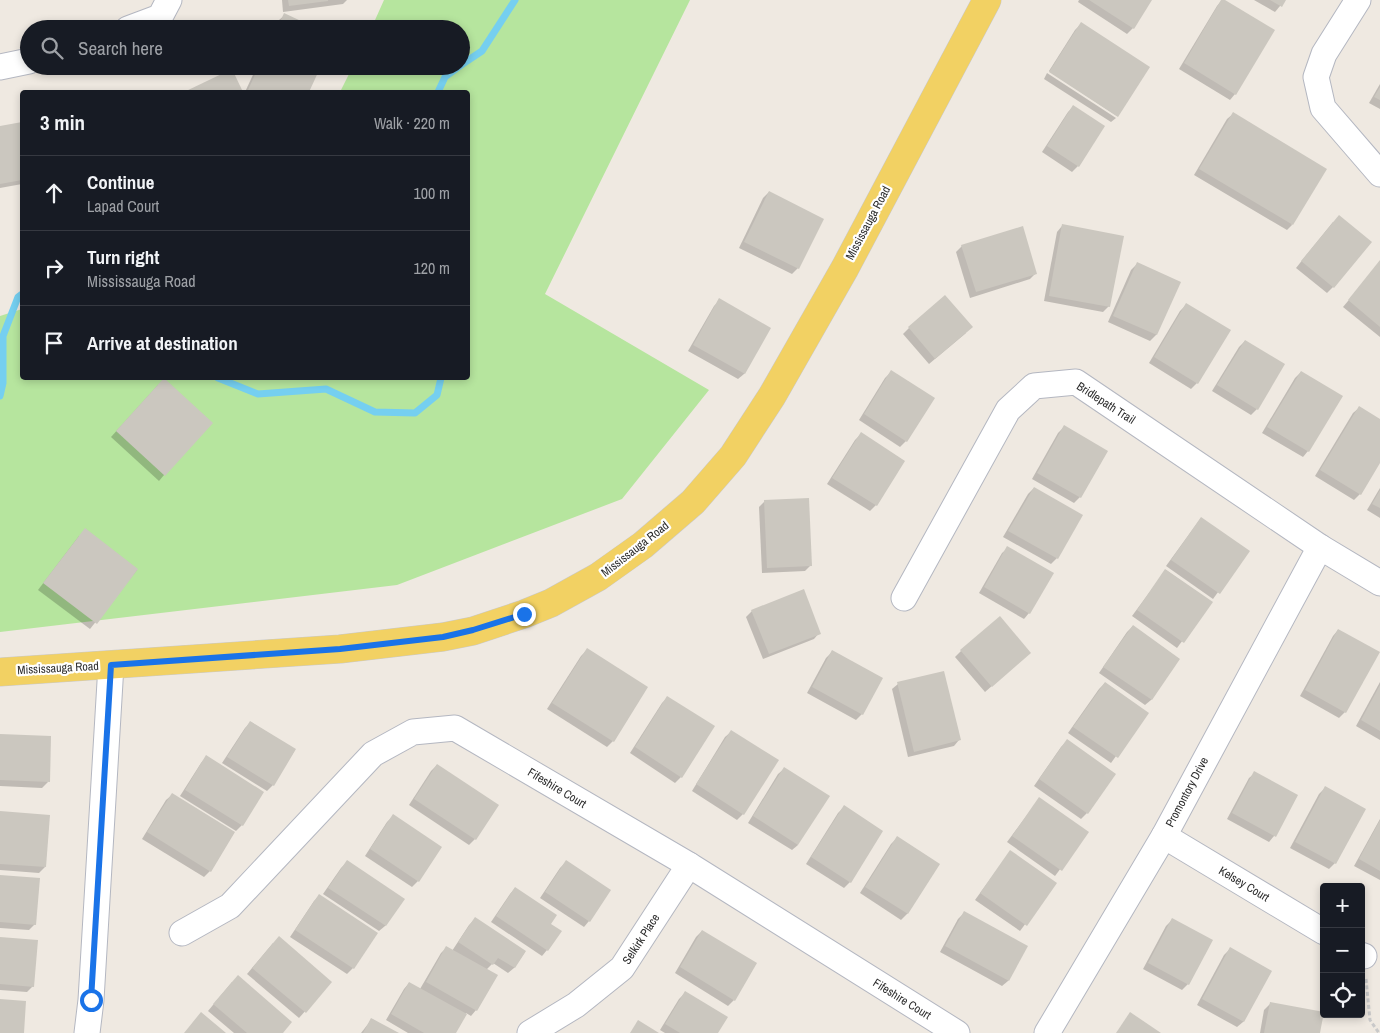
<!DOCTYPE html>
<html lang="en">
<head>
<meta charset="utf-8">
<style>
  :root { --surface:#171b24; --page:#242831; --text:#f1f3f6; --muted:#9ea1a6; --line:#363941 }
  body { margin:0; font-family:"Archivo Narrow",sans-serif; background:var(--page); color:var(--text) }
  .controls { position:absolute; right:15px; bottom:15px; display:grid; overflow:hidden; border-radius:5px; box-shadow:0 2px 8px #0003 }
  .controls button { width:45px; height:45px; display:grid; place-items:center; padding:0; border:0; border-bottom:1px solid var(--line); background:var(--surface); color:var(--text); font:25px sans-serif }
  .stop { position:absolute; width:15px; height:15px; margin:-11px; border:4px solid #1a73e8; border-radius:50%; background:#fff }
  .stop.end { background:#1a73e8; border-color:#fff; box-shadow:0 1px 5px #0008 }
  .list { margin:0; padding:0; list-style:none }
  h2 { display:flex; justify-content:space-between; align-items:center; height:65px; margin:0; padding:0 20px; font-size:21px }
  h2 small { font-size:16px; font-weight:400; color:var(--muted) }
  .list li { display:grid; grid-template-columns:32px 1fr auto; gap:15px; align-items:center; box-sizing:border-box; height:75px; padding:0 20px; border-top:1px solid var(--line) }
  .list b { display:block; font-size:19px; white-space:nowrap }
  .list p { margin:0; font-size:16px; white-space:nowrap; color:var(--muted) }
  .list em { font-size:16px; font-style:normal; color:var(--muted) }
  .icon { flex:none; width:28px; height:28px; fill:none; stroke:currentColor; stroke-width:2; stroke-linecap:round; stroke-linejoin:round }
  .map { position:relative; flex:none; width:1380px; height:1033px; overflow:hidden }
  .search { position:absolute; background:var(--surface); box-shadow:0 2px 8px #0003; left:20px; top:20px; width:450px; height:55px; display:flex; align-items:center; gap:12px; box-sizing:border-box; padding:0 18px; border-radius:28px; color:var(--muted); font-size:19px }
  .panel { position:absolute; background:var(--surface); box-shadow:0 2px 8px #0003; left:20px; top:90px; width:450px; height:290px; border-radius:5px }
  .map>svg:first-child { display:block }
</style>
</head>
<body>
<div class="map">
<svg width="1380" height="1033" viewBox="0 0 1380 1033">
  <rect width="100%" height="100%" fill="#efe9e1"/>
  <!-- green -->
  <polygon fill="#b6e59e" points="384,0 690,0 545,294 709,390 622,499 397,585 0,632 0,316 22,309 22,378 468,378 468,92 340,92 353,66 461,66 461,29 371,29"/>
  <!-- shadow -->
  <g fill="#0003">
    <polygon points="282,0 347,0 343,4 283,12"/>
    <polygon points="1079,0 1151,0 1133,28 1127,34 1078,2"/>
    <polygon points="1222,0 1235,94 1230,100 1179,69 1217,6"/>
    <polygon points="1254,0 1285,0 1275,12"/>
    <polygon points="285,15 315,29 275,29 279,20"/>
    <polygon points="1081,24 1117,116 1049,71 1075,30"/>
    <polygon points="257,66 320,66 307,92 245,92"/>
    <polygon points="231,71 242,92 187,92"/>
    <polygon points="1047,73 1116,118 1111,122 1044,79"/>
    <polygon points="1380,84 1380,109 1369,103"/>
    <polygon points="1074,106 1078,166 1072,172 1042,152 1068,112"/>
    <polygon points="1233,114 1292,225 1287,230 1194,175 1227,119"/>
    <polygon points="22,123 22,184 0,188 0,127"/>
    <polygon points="769,192 798,268 792,274 739,248 763,198"/>
    <polygon points="1333,222 1333,287 1327,293 1296,268"/>
    <polygon points="1062,226 1109,306 1103,312 1044,301 1057,232"/>
    <polygon points="962,246 1036,273 1030,279 970,298 956,252"/>
    <polygon points="1380,263 1380,337 1343,307"/>
    <polygon points="1137,264 1179,282 1156,335 1150,341 1108,322 1131,270"/>
    <polygon points="720,300 769,328 744,374 738,379 688,351 714,306"/>
    <polygon points="1186,305 1197,383 1191,389 1149,363 1180,311"/>
    <polygon points="909,328 966,333 929,364 903,334"/>
    <polygon points="1245,341 1257,409 1251,415 1212,391 1239,347"/>
    <polygon points="891,372 906,441 900,447 859,420 885,378"/>
    <polygon points="1301,372 1308,451 1303,457 1262,433 1295,378"/>
    <polygon points="158,385 164,475 159,481 111,437"/>
    <polygon points="1359,408 1380,420 1380,461 1360,494 1354,500 1315,476 1353,413"/>
    <polygon points="1064,427 1106,451 1080,497 1074,503 1032,479 1058,433"/>
    <polygon points="861,434 904,461 876,505 870,511 827,484 855,440"/>
    <polygon points="1034,488 1081,516 1057,558 1051,564 1003,537 1028,494"/>
    <polygon points="1380,488 1380,518 1367,510"/>
    <polygon points="765,501 811,565 805,571 762,573 759,507"/>
    <polygon points="1201,518 1248,551 1213,599 1166,566"/>
    <polygon points="79,536 137,570 90,629 38,590"/>
    <polygon points="1008,548 1029,613 1024,619 979,593 1002,553"/>
    <polygon points="1166,570 1211,602 1177,648 1132,616"/>
    <polygon points="752,611 819,633 814,639 763,659 746,617"/>
    <polygon points="1133,626 1179,659 1151,700 1145,705 1099,673 1127,632"/>
    <polygon points="1338,630 1345,712 1339,718 1300,696 1333,636"/>
    <polygon points="587,650 613,741 607,747 547,709 581,656"/>
    <polygon points="961,651 1024,658 985,692 955,657"/>
    <polygon points="832,652 862,714 856,720 807,693 826,658"/>
    <polygon points="1380,682 1380,740 1356,726"/>
    <polygon points="1105,683 1147,713 1111,763 1068,733 1099,689"/>
    <polygon points="898,684 959,740 954,746 908,757 892,689"/>
    <polygon points="668,697 681,777 675,783 630,753 662,703"/>
    <polygon points="251,722 295,750 273,785 267,791 222,763 245,728"/>
    <polygon points="731,732 743,814 737,820 692,791 725,737"/>
    <polygon points="0,735 48,782 42,788 0,786"/>
    <polygon points="1067,741 1087,813 1081,819 1034,786 1061,747"/>
    <polygon points="206,757 242,825 236,831 180,796 201,763"/>
    <polygon points="437,765 475,839 469,845 409,805 431,771"/>
    <polygon points="784,769 798,845 792,850 748,823 778,774"/>
    <polygon points="1255,773 1297,796 1274,836 1269,842 1227,819 1249,778"/>
    <polygon points="1325,788 1364,810 1335,863 1329,869 1290,848 1319,794"/>
    <polygon points="172,795 210,871 204,877 142,839 166,800"/>
    <polygon points="1039,799 1087,833 1055,876 1007,842"/>
    <polygon points="844,807 850,882 844,888 806,864 838,813"/>
    <polygon points="0,812 45,867 39,873 0,870"/>
    <polygon points="393,816 418,881 412,887 365,856 387,822"/>
    <polygon points="1380,819 1380,880 1354,866"/>
    <polygon points="897,838 938,864 907,914 901,920 860,893 891,844"/>
    <polygon points="1010,852 1055,884 1020,931 975,900"/>
    <polygon points="347,862 403,899 385,926 379,931 323,894 341,868"/>
    <polygon points="566,862 589,921 584,927 540,898 560,868"/>
    <polygon points="0,876 35,924 29,930 0,928"/>
    <polygon points="515,888 550,925 547,950 542,956 491,922 510,894"/>
    <polygon points="319,896 376,933 353,968 347,974 290,937 314,901"/>
    <polygon points="964,913 1026,947 1008,981 1002,986 940,952 958,919"/>
    <polygon points="475,919 525,952 514,968 508,973 493,963 486,970 476,1010 471,1016 466,1013 455,1033 408,1033 386,1020 404,989 409,983 420,989 441,953 446,948 452,951 469,925"/>
    <polygon points="1172,920 1211,941 1188,984 1182,990 1143,969 1166,926"/>
    <polygon points="702,931 734,1000 728,1006 675,973 696,937"/>
    <polygon points="0,938 33,986 27,992 0,990"/>
    <polygon points="273,943 331,982 299,1018 247,974"/>
    <polygon points="1230,949 1271,971 1243,1022 1237,1027 1197,1005 1224,955"/>
    <polygon points="232,982 281,1033 234,1033 208,1011"/>
    <polygon points="685,993 717,1033 665,1033 660,1030 679,999"/>
    <polygon points="1270,1004 1319,1033 1260,1033 1264,1010"/>
    <polygon points="372,1019 396,1033 361,1033"/>
  </g>
  <g fill="none" stroke-linecap="round" stroke-linejoin="round">
    <!-- stream -->
    <g stroke="#75cff0" stroke-width="7">
      <polyline points="461,65 482,51 515,0"/>
      <polyline points="438,92 445,77 460,66"/>
      <polyline points="218,378 258,394 326,389 375,412 415,413 437,395 441,378"/>
      <polyline points="0,396 3,383 3,336 18,297 22,294"/>
    </g>
  </g>
  <!-- building -->
  <g fill="#cbc7bf">
    <polygon points="288,0 328,0 328,1 289,6"/>
    <polygon points="1089,0 1152,0 1134,29"/>
    <polygon points="1221,0 1225,0 1275,30 1236,95 1184,63"/>
    <polygon points="1270,0 1286,0 1282,7"/>
    <polygon points="284,13 318,29 277,29"/>
    <polygon points="1081,22 1150,67 1118,117 1049,72"/>
    <polygon points="259,66 321,66 309,92 253,92 248,90"/>
    <polygon points="232,69 243,92 184,92"/>
    <polygon points="1380,87 1380,100 1374,97"/>
    <polygon points="1073,105 1105,126 1079,167 1047,146"/>
    <polygon points="1233,112 1327,169 1293,225 1199,169"/>
    <polygon points="22,122 22,180 0,184 0,126"/>
    <polygon points="769,191 824,219 799,269 744,242"/>
    <polygon points="1339,215 1372,242 1334,288 1301,261"/>
    <polygon points="1062,224 1124,236 1110,307 1049,296"/>
    <polygon points="1023,226 1037,274 976,292 961,245"/>
    <polygon points="1380,260 1380,327 1348,300"/>
    <polygon points="1137,262 1181,282 1157,335 1113,316"/>
    <polygon points="945,295 973,327 935,359 908,327"/>
    <polygon points="719,298 771,328 745,374 693,345"/>
    <polygon points="1186,303 1231,330 1198,384 1154,357"/>
    <polygon points="1245,340 1285,364 1258,410 1217,385"/>
    <polygon points="891,370 935,398 907,442 864,414"/>
    <polygon points="1301,371 1343,396 1309,452 1267,427"/>
    <polygon points="164,378 213,423 165,476 116,431"/>
    <polygon points="1359,406 1380,419 1380,463 1361,495 1320,470"/>
    <polygon points="1064,425 1108,451 1081,498 1037,473"/>
    <polygon points="861,432 905,461 877,506 832,478"/>
    <polygon points="1034,487 1083,515 1058,559 1008,531"/>
    <polygon points="1380,490 1380,508 1372,504"/>
    <polygon points="809,498 812,566 767,568 764,500"/>
    <polygon points="1201,517 1250,551 1220,594 1171,560"/>
    <polygon points="85,528 138,569 97,624 43,583"/>
    <polygon points="1007,546 1054,573 1030,614 984,587"/>
    <polygon points="1165,569 1213,602 1184,643 1137,610"/>
    <polygon points="804,589 821,634 769,654 751,610"/>
    <polygon points="1000,616 1031,653 992,687 960,650"/>
    <polygon points="1133,625 1180,659 1152,700 1103,667"/>
    <polygon points="1338,629 1380,652 1346,713 1305,690"/>
    <polygon points="587,648 648,687 614,742 552,703"/>
    <polygon points="832,650 883,678 863,715 812,687"/>
    <polygon points="944,671 961,740 914,752 897,682"/>
    <polygon points="1105,682 1149,713 1118,758 1073,727"/>
    <polygon points="1380,685 1380,731 1361,720"/>
    <polygon points="667,696 715,726 682,778 635,747"/>
    <polygon points="250,721 296,749 274,786 227,757"/>
    <polygon points="731,730 779,760 744,815 696,784"/>
    <polygon points="0,734 51,736 50,782 0,780"/>
    <polygon points="1067,739 1116,774 1088,814 1039,779"/>
    <polygon points="206,755 264,792 243,826 185,790"/>
    <polygon points="437,764 499,805 476,840 414,799"/>
    <polygon points="784,767 830,796 798,845 753,816"/>
    <polygon points="1254,771 1298,795 1276,837 1232,813"/>
    <polygon points="1325,786 1366,809 1336,864 1295,842"/>
    <polygon points="172,793 235,832 211,872 147,832"/>
    <polygon points="1039,797 1089,832 1062,871 1012,836"/>
    <polygon points="844,805 883,831 851,883 811,857"/>
    <polygon points="0,811 50,815 46,867 0,864"/>
    <polygon points="393,814 442,847 419,882 370,849"/>
    <polygon points="1380,820 1380,871 1359,859"/>
    <polygon points="897,836 940,864 908,914 865,887"/>
    <polygon points="1010,850 1057,883 1027,926 980,893"/>
    <polygon points="347,860 405,899 386,926 328,888"/>
    <polygon points="566,860 611,890 590,922 545,892"/>
    <polygon points="0,875 40,878 36,925 0,922"/>
    <polygon points="515,887 557,915 551,924 562,931 548,951 496,916"/>
    <polygon points="319,894 378,933 354,969 295,930"/>
    <polygon points="964,911 1028,946 1009,981 945,946"/>
    <polygon points="475,917 526,951 515,968 498,958 493,965 458,942"/>
    <polygon points="1172,918 1213,940 1189,985 1148,963"/>
    <polygon points="702,930 757,963 735,1001 680,967"/>
    <polygon points="279,936 332,982 306,1013 252,968"/>
    <polygon points="0,937 38,940 34,987 0,984"/>
    <polygon points="446,946 498,975 477,1011 426,982"/>
    <polygon points="1230,947 1272,971 1244,1022 1202,999"/>
    <polygon points="238,975 292,1022 283,1033 247,1033 213,1004"/>
    <polygon points="409,982 467,1014 456,1033 424,1033 391,1014"/>
    <polygon points="685,991 728,1017 718,1033 680,1033 665,1024"/>
    <polygon points="0,999 26,1001 24,1033 0,1033"/>
    <polygon points="1270,1002 1324,1012 1320,1033 1264,1033"/>
    <polygon points="201,1012 226,1033 184,1033"/>
    <polygon points="1130,1012 1161,1033 1116,1033"/>
    <polygon points="371,1018 399,1033 363,1033"/>
    <polygon points="638,1020 659,1033 630,1033"/>
  </g>
  <g fill="none" stroke-linecap="round" stroke-linejoin="round">
    <defs>
      <g id="minor">
        <polyline points="1358,0 1324,54 1316,77 1323,108 1380,174"/>
        <polyline points="128,29 160,17 169,0"/>
        <polyline points="0,67 29,61"/>
        <polyline points="904,598 1008,410 1034,386 1076,382 1320,547 1380,583"/>
        <polyline points="1164,836 1324,932"/>
        <polyline points="182,933 230,906 373,754 413,732 455,728 689,865 957,1033"/>
        <polyline points="1361,955 1364,956"/>
        <polyline points="87,1033 91,1000 111,665"/>
        <polyline points="530,1033 576,1005 622,968 689,865"/>
        <polyline points="1047,1033 1164,836 1320,547"/>
      </g>
      <polyline id="major" points="0,672 340,649 443,637 473,631 524,614 551,603 598,577 643,545 693,502 733,456 772,396 845,268 987,0"/>
    </defs>
    <!-- minor casing -->
    <use href="#minor" stroke="#b4b7c1" stroke-width="27"/>
    <!-- major casing -->
    <use href="#major" stroke="#c9c9c9" stroke-width="29"/>
    <!-- path -->
    <polyline stroke="#c9c9c9" stroke-width="3" stroke-dasharray="4 2.5" stroke-linecap="butt" points="1366,979 1370,1020 1379,1033"/>
    <!-- minor -->
    <use href="#minor" stroke="#fff" stroke-width="25"/>
    <!-- major -->
    <use href="#major" stroke="#f2d163" stroke-width="28"/>
  </g>
  <g fill="none" stroke-linecap="round" stroke-linejoin="round">
    <!-- route -->
    <polyline stroke="#1a73e8" stroke-width="6" points="91,1000 111,665 340,649 443,637 473,630 524,614"/>
  </g>
  <g text-anchor="middle" dominant-baseline="central" stroke-width="4.5" stroke-linejoin="round" paint-order="stroke">
    <!-- street labels -->
    <g font-size="12" fill="#2e2e2e" stroke="#fff">
      <text transform="translate(868 223) rotate(-62)">Mississauga Road</text>
      <text transform="translate(1106 403) rotate(33)">Bridlepath Trail</text>
      <text transform="translate(635 549) rotate(-38)">Mississauga Road</text>
      <text transform="translate(58 668) rotate(-3)">Mississauga Road</text>
      <text transform="translate(557 788) rotate(31)">Fifeshire Court</text>
      <text transform="translate(1187 792) rotate(-62)">Promontory Drive</text>
      <text transform="translate(1244 884) rotate(31)">Kelsey Court</text>
      <text transform="translate(641 939) rotate(-57)">Selkirk Place</text>
      <text transform="translate(902 999) rotate(32)">Fifeshire Court</text>
    </g>
  </g>
</svg>
<div class="controls">
<button>+</button>
<button>−</button>
<button><svg class="icon" aria-label="locate" viewBox="0 0 24 24"><circle cx="12" cy="12" r="6"/><path d="M12 2v4M12 18v4M2 12h4M18 12h4"/></svg></button>
</div>
<div class="stop" style="left:91px;top:1000px"></div>
<div class="stop end" style="left:524px;top:614px"></div>
<div class="search"><svg class="icon" aria-label="search" viewBox="0 0 24 24"><circle cx="10" cy="10" r="6"/><path d="M15 15l6 6"/></svg>Search here</div>
<section class="panel">
<h2>3 min<small>Walk · 220 m</small></h2>
<ul class="list">
<li><svg class="icon" aria-label="ahead" viewBox="0 0 24 24"><path d="M12 20V5M6 11l6-6 6 6"/></svg><div><b>Continue</b><p>Lapad Court</p></div><em>100 m</em></li>
<li><svg class="icon" aria-label="right" viewBox="0 0 24 24"><path d="M7 20v-9h11M14 6l5 5-5 5"/></svg><div><b>Turn right</b><p>Mississauga Road</p></div><em>120 m</em></li>
<li><svg class="icon" aria-label="arrive" viewBox="0 0 24 24"><path d="M6 21V4h12l-3 4 3 4H6"/></svg><div><b>Arrive at destination</b></div></li>
</ul>
</section>
</div>
</body>
</html>
